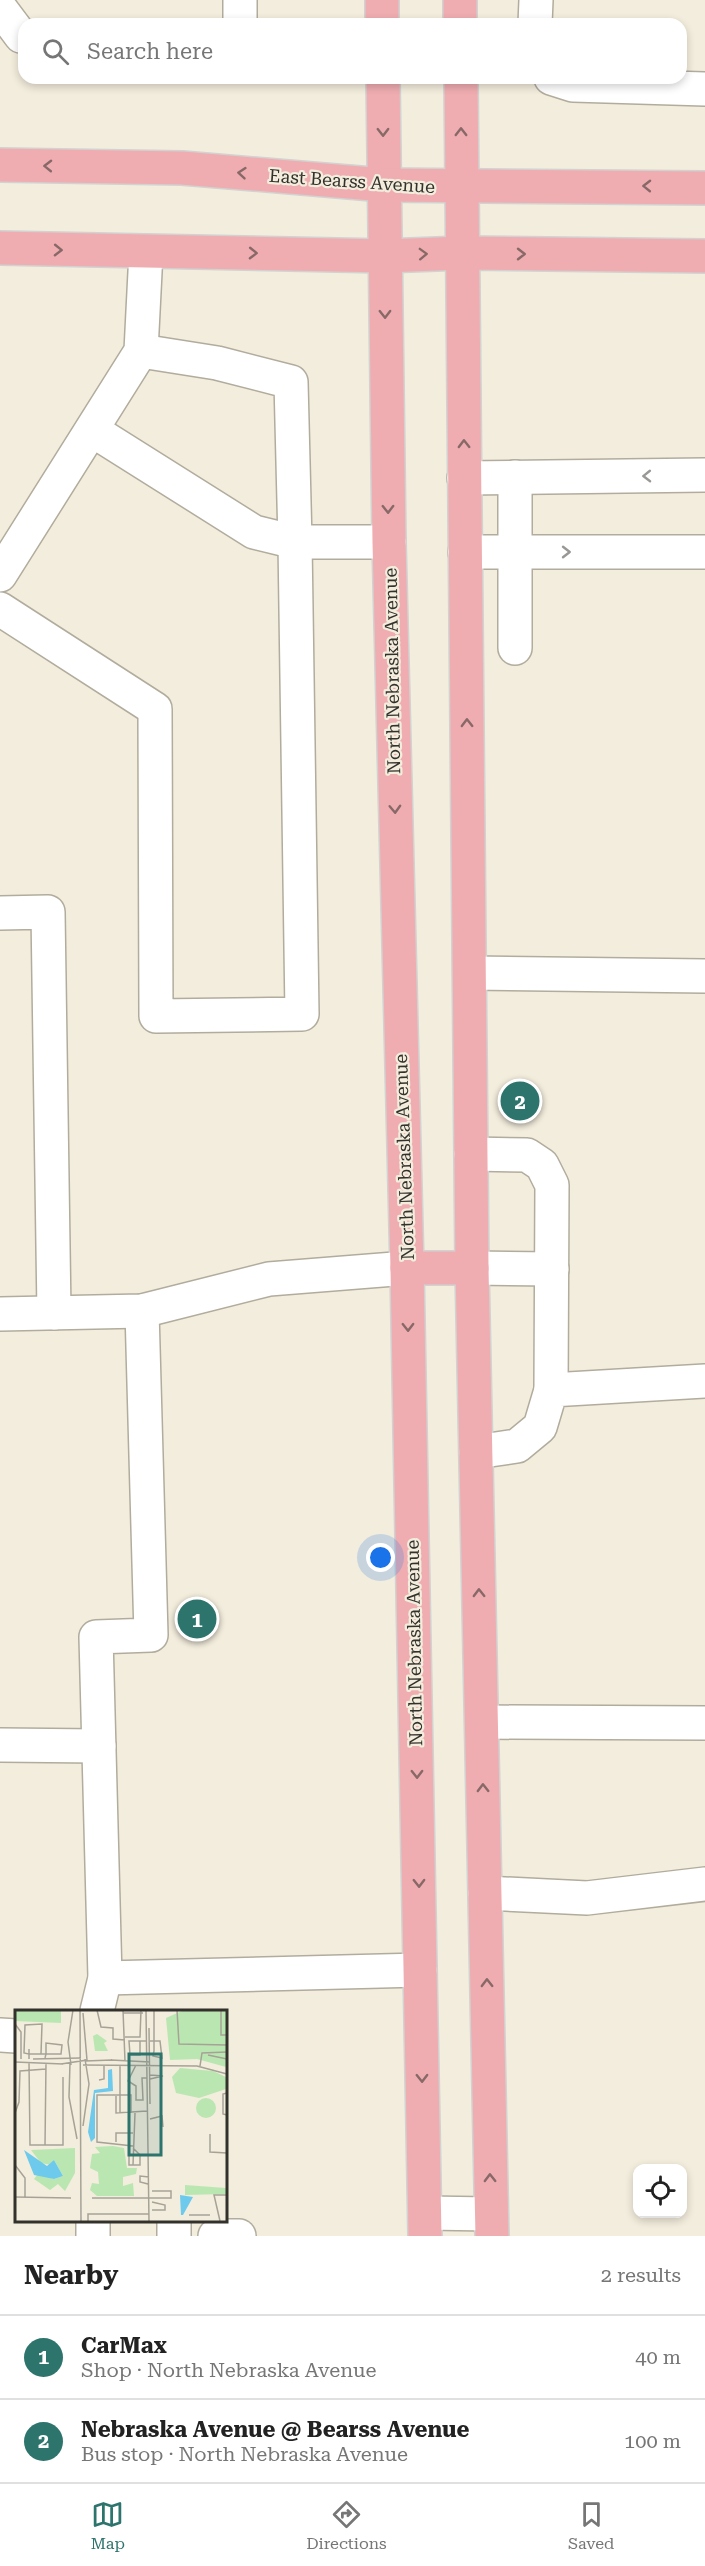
<!DOCTYPE html>
<html lang="en">
<head>
<meta charset="utf-8">
<style>
  :root { --surface:#fff; --page:#f6f6f6; --text:#222; --muted:#767676; --line:#e0e0e0; --accent:#2d746d }
  body { margin:0; font-family:"Roboto Serif",serif; background:var(--page); color:var(--text) }
  .controls { position:absolute; right:18px; bottom:18px; display:grid; overflow:hidden; border-radius:12px; box-shadow:0 3px 9px #0003 }
  .controls button { width:54px; height:54px; display:grid; place-items:center; padding:0; border:0; border-bottom:2px solid var(--line); background:var(--surface); color:var(--text); font:30px sans-serif }
  .you { position:absolute; left:381px; top:1558px; width:21px; height:21px; margin:-15px; border:4px solid #fff; border-radius:50%; background:#1a73e8; box-shadow:0 0 0 9px #1a73e833 }
  .badge { display:grid; place-items:center; width:39px; height:39px; border-radius:50%; background:var(--accent); color:#fff; font-size:20px; font-weight:700 }
  .pin { position:absolute; translate:-50% -50%; border:3px solid #fff; box-shadow:0 2px 6px #0006 }
  .list { margin:0; padding:0; list-style:none }
  h2 { display:flex; justify-content:space-between; align-items:center; height:78px; margin:0; padding:0 24px; font-size:26px }
  h2 small { font-size:20px; font-weight:400; color:var(--muted) }
  .list li { display:grid; grid-template-columns:39px 1fr auto; gap:18px; align-items:center; box-sizing:border-box; height:84px; padding:0 24px; border-top:2px solid var(--line) }
  .list b { display:block; font-size:22px; white-space:nowrap }
  .list p { margin:0; font-size:20px; white-space:nowrap; color:var(--muted) }
  .list em { font-size:20px; font-style:normal; color:var(--muted) }
  .icon { flex:none; width:33px; height:33px; fill:none; stroke:currentColor; stroke-width:2; stroke-linecap:round; stroke-linejoin:round }
  .map { position:relative; flex:none; width:705px; height:2236px; overflow:hidden }
  .search { position:absolute; background:var(--surface); box-shadow:0 3px 9px #0003; left:18px; right:18px; top:18px; height:66px; display:flex; align-items:center; gap:15px; box-sizing:border-box; padding:0 21px; border-radius:18px; color:var(--muted); font-size:22px }
  .sheet { height:246px; background:var(--surface) }
  nav { display:flex; justify-content:space-around; align-items:center; box-sizing:border-box; height:84px; border-top:2px solid var(--line); background:var(--surface); font-size:16px; color:var(--muted) }
  nav a { display:grid; justify-items:center; gap:3px }
  nav .on { color:var(--accent) }
  .map>svg:first-child { display:block }
</style>
</head>
<body>
<div class="map">
<svg width="705" height="2236" viewBox="0 0 705 2236">
  <rect width="100%" height="100%" fill="#f3eddd"/>
  <g fill="none" stroke-linecap="round" stroke-linejoin="round">
    <defs>
      <g id="minor">
        <polyline points="240,0 240,24"/>
        <polyline points="0,8 21,36 24,36"/>
        <polyline points="535,24 536,0"/>
        <polyline points="551,78 573,85 705,89"/>
        <polyline points="92,430 254,532 295,542 291,382 217,363 141,351"/>
        <polyline points="515,477 515,648"/>
        <polyline points="464,478 705,475"/>
        <polyline points="465,552 705,552"/>
        <polyline points="0,575 141,351 146,252"/>
        <polyline points="0,609 155,709 156,1016 302,1014 295,542 389,542"/>
        <polyline points="0,913 48,912 54,1313"/>
        <polyline points="470,973 705,976"/>
        <polyline points="471,1154 527,1155 542,1165 552,1185 551,1390"/>
        <polyline points="472,1268 552,1269"/>
        <polyline points="0,1314 142,1311 269,1279 407,1268"/>
        <polyline points="476,1452 517,1446 540,1427 551,1390 705,1381"/>
        <polyline points="482,1722 705,1723"/>
        <polyline points="0,1745 99,1746"/>
        <polyline points="485,1893 587,1898 705,1884"/>
        <polyline points="105,1978 420,1970"/>
        <polyline points="97,2011 105,1978 96,1637 151,1635 142,1311"/>
        <polyline points="0,2035 16,2036"/>
        <polyline points="425,2213 491,2214"/>
        <polyline points="93,2220 93,2236"/>
        <polyline points="174,2220 174,2236"/>
        <polyline points="215,2236 239,2236"/>
      </g>
      <g id="major">
        <polyline points="382,0 382,24"/>
        <polyline points="460,0 460,24"/>
        <polyline points="383,78 389,542 407,1268 425,2236"/>
        <polyline points="461,78 472,1268 492,2236"/>
        <polyline points="0,165 182,168 384,185 705,188"/>
        <polyline points="0,248 384,256 463,253 705,256"/>
        <polyline points="407,1268 472,1268"/>
      </g>
    </defs>
    <!-- minor casing -->
    <use href="#minor" stroke="#b1ac9d" stroke-width="36"/>
    <!-- major casing -->
    <use href="#major" stroke="#d2d2d0" stroke-width="36"/>
    <!-- minor -->
    <use href="#minor" stroke="#fff" stroke-width="33"/>
    <!-- major -->
    <use href="#major" stroke="#efadb1" stroke-width="33"/>
  </g>
  <!-- one-way arrows -->
  <defs><path id="oneway-chevron" d="M-2-3.5L2.5 0L-2 3.5" fill="none" stroke-width="1.6" stroke-linecap="round" stroke-linejoin="round" transform="scale(1.5)"/></defs>
  <g stroke="#886967">
    <use href="#oneway-chevron" transform="translate(383 132) rotate(89)"/>
    <use href="#oneway-chevron" transform="translate(461 132) rotate(-90)"/>
    <use href="#oneway-chevron" transform="translate(48 166) rotate(-179)"/>
    <use href="#oneway-chevron" transform="translate(242 173) rotate(-175)"/>
    <use href="#oneway-chevron" transform="translate(647 186) rotate(-179)"/>
    <use href="#oneway-chevron" transform="translate(58 250) rotate(1)"/>
    <use href="#oneway-chevron" transform="translate(253 253) rotate(1)"/>
    <use href="#oneway-chevron" transform="translate(423 254) rotate(-2)"/>
    <use href="#oneway-chevron" transform="translate(521 254)"/>
    <use href="#oneway-chevron" transform="translate(385 314) rotate(89)"/>
    <use href="#oneway-chevron" transform="translate(464 444) rotate(-91)"/>
    <use href="#oneway-chevron" transform="translate(388 509) rotate(89)"/>
    <use href="#oneway-chevron" transform="translate(467 723) rotate(-91)"/>
    <use href="#oneway-chevron" transform="translate(395 809) rotate(88)"/>
    <use href="#oneway-chevron" transform="translate(408 1327) rotate(89)"/>
    <use href="#oneway-chevron" transform="translate(479 1593) rotate(-91)"/>
    <use href="#oneway-chevron" transform="translate(417 1774) rotate(89)"/>
    <use href="#oneway-chevron" transform="translate(483 1788) rotate(-91)"/>
    <use href="#oneway-chevron" transform="translate(419 1883) rotate(89)"/>
    <use href="#oneway-chevron" transform="translate(487 1983) rotate(-91)"/>
    <use href="#oneway-chevron" transform="translate(422 2078) rotate(89)"/>
    <use href="#oneway-chevron" transform="translate(490 2178) rotate(-91)"/>
  </g>
  <g stroke="#999895">
    <use href="#oneway-chevron" transform="translate(647 476) rotate(179)"/>
    <use href="#oneway-chevron" transform="translate(566 552)"/>
  </g>
  <g text-anchor="middle" dominant-baseline="central" stroke-width="4.5" stroke-linejoin="round" paint-order="stroke">
    <!-- street labels -->
    <g font-size="18" fill="#33312b" stroke="#f3eddd">
      <text transform="translate(352 181) rotate(4)">East Bearss Avenue</text>
      <text transform="translate(392 671) rotate(-91)">North Nebraska Avenue</text>
      <text transform="translate(404 1157) rotate(-92)">North Nebraska Avenue</text>
      <text transform="translate(414 1643) rotate(-91)">North Nebraska Avenue</text>
    </g>
  </g>
  <!-- overview -->
  <g transform="translate(15 2010)">
    <rect width="212" height="212" fill="#f3eddd"/>
    <path d="M 0,0 L 46,0 L 46,13 L 0,11 ZM 169,0 L 211,0 L 211,57 L 182,49 L 155,50 L 151,8 ZM 82,24 L 92,31 L 89,33 L 93,41 L 80,41 L 78,26 ZM 165,58 L 198,61 L 211,67 L 211,79 L 184,88 L 161,83 L 157,67 ZM181 98a10 10 0 1 1 20 0a10 10 0 1 1-20 0ZM 98,136 L 109,138 L 112,158 L 122,158 L 121,164 L 108,167 L 108,176 L 118,173 L 119,186 L 82,186 L 75,180 L 77,173 L 84,174 L 83,162 L 75,158 L 77,144 L 85,143 L 80,137 ZM 60,138 L 60,163 L 50,181 L 43,174 L 35,180 L 19,169 L 23,164 L 39,169 L 48,166 L 39,150 L 36,155 L 26,153 L 16,140 ZM 170,175 L 211,178 L 211,184 L 170,185 Z" fill="#bae7b1"/>
    <path d="M 97,59 L 98,81 L 80,83 L 80,128 L 76,132 L 73,122 L 79,80 L 93,78 L 93,60 ZM 9,140 L 32,156 L 39,150 L 48,166 L 39,169 L 19,165 ZM 165,185 L 178,187 L 168,205 L 166,205 Z" fill="#6ecaec"/>
    <path fill="none" stroke="#a6a296" stroke-width="1.5" d="M 65,0 L 66,211M 82,0 L 86,17 L 98,18 L 98,29 L 110,30M 108,0 L 110,51M 131,0 L 134,211M 162,0 L 164,34 L 212,35M 206,0 L 206,25 L 212,25M 108,3 L 128,3M 0,14 L 6,22 L 6,49M 134,18 L 135,94M 110,27 L 125,27 L 126,0M 125,31 L 125,45 L 115,45 L 114,31 L 131,31M 135,31 L 145,31 L 147,48 L 138,46 L 139,41 L 139,0M 26,44 L 46,44 L 47,35 L 31,33 L 31,44 L 30,48M 193,45 L 212,49M 14,49 L 14,44 L 9,43 L 10,15 L 27,14 L 26,44 L 14,44 L 14,39M 18,49 L 66,48M 96,50 L 135,52M 70,51 L 97,50M 0,52 L 48,54M 14,52 L 15,135 L 48,135 L 48,67M 55,53 L 54,87 L 62,129M 46,54 L 72,50 L 68,3M 56,55 L 53,32 L 58,0M 68,55 L 182,56 L 212,64M 121,55 L 113,71 L 121,76 L 121,90 L 128,90 L 127,68 L 132,68M 185,56 L 187,43 L 212,42M 135,65 L 148,66 L 135,69M 84,70 L 89,69 L 89,56M 212,83 L 208,84 L 208,104 L 212,105M 101,86 L 101,103 L 132,101M 0,103 L 4,92 L 5,61 L 31,59M 105,103 L 105,55M 116,103 L 116,85 L 82,85 L 82,132 L 118,136M 135,109 L 147,106 L 148,117M 68,116 L 74,74 L 70,49M 195,124 L 195,142 L 212,143M 101,132 L 101,123 L 118,123M 30,135 L 31,53M 114,136 L 114,155 L 125,155 L 125,145 L 118,138M 0,155 L 10,168 L 10,187M 118,155 L 120,103M 133,174 L 125,172 L 125,166 L 134,167M 0,187 L 56,188M 77,188 L 156,188 L 156,181 L 137,181M 137,192 L 150,195 L 150,200 L 137,200M 174,205 L 195,205M 73,211 L 73,204 L 134,204M 205,211 L 199,185 L 212,185"/>
    <path fill="#2d746d" fill-opacity="0.15" stroke="#2d746d" stroke-width="3" d="M 114,44 L 146,44 L 146,145 L 114,145 Z"/>
    <rect width="212" height="212" fill="none" stroke="#33312b" stroke-width="3"/>
  </g>
</svg>
<div class="controls">
<button><svg class="icon" aria-label="locate" viewBox="0 0 24 24"><circle cx="12" cy="12" r="6"/><path d="M12 2v4M12 18v4M2 12h4M18 12h4"/></svg></button>
</div>
<div class="you"></div>
<div class="pin badge" style="left:197px;top:1619px">1</div>
<div class="pin badge" style="left:520px;top:1101px">2</div>
<div class="search"><svg class="icon" aria-label="search" viewBox="0 0 24 24"><circle cx="10" cy="10" r="6"/><path d="M15 15l6 6"/></svg>Search here</div>
</div>
<section class="sheet">
<h2>Nearby<small>2 results</small></h2>
<ul class="list">
<li><span class="badge">1</span><div><b>CarMax</b><p>Shop · North Nebraska Avenue</p></div><em>40 m</em></li>
<li><span class="badge">2</span><div><b>Nebraska Avenue @ Bearss Avenue</b><p>Bus stop · North Nebraska Avenue</p></div><em>100 m</em></li>
</ul>
</section>
<nav>
<a class="on"><svg class="icon" aria-label="map" viewBox="0 0 24 24"><path d="M3 6l6-2 6 2 6-2v14l-6 2-6-2-6 2zM9 4v14M15 6v14"/></svg>Map</a>
<a><svg class="icon" aria-label="directions" viewBox="0 0 24 24"><path d="M12 3l9 9-9 9-9-9zM9 14v-3h6M13 9l2 2-2 2"/></svg>Directions</a>
<a><svg class="icon" aria-label="saved" viewBox="0 0 24 24"><path d="M7 4h10v16l-5-4-5 4z"/></svg>Saved</a>
</nav>
</body>
</html>
